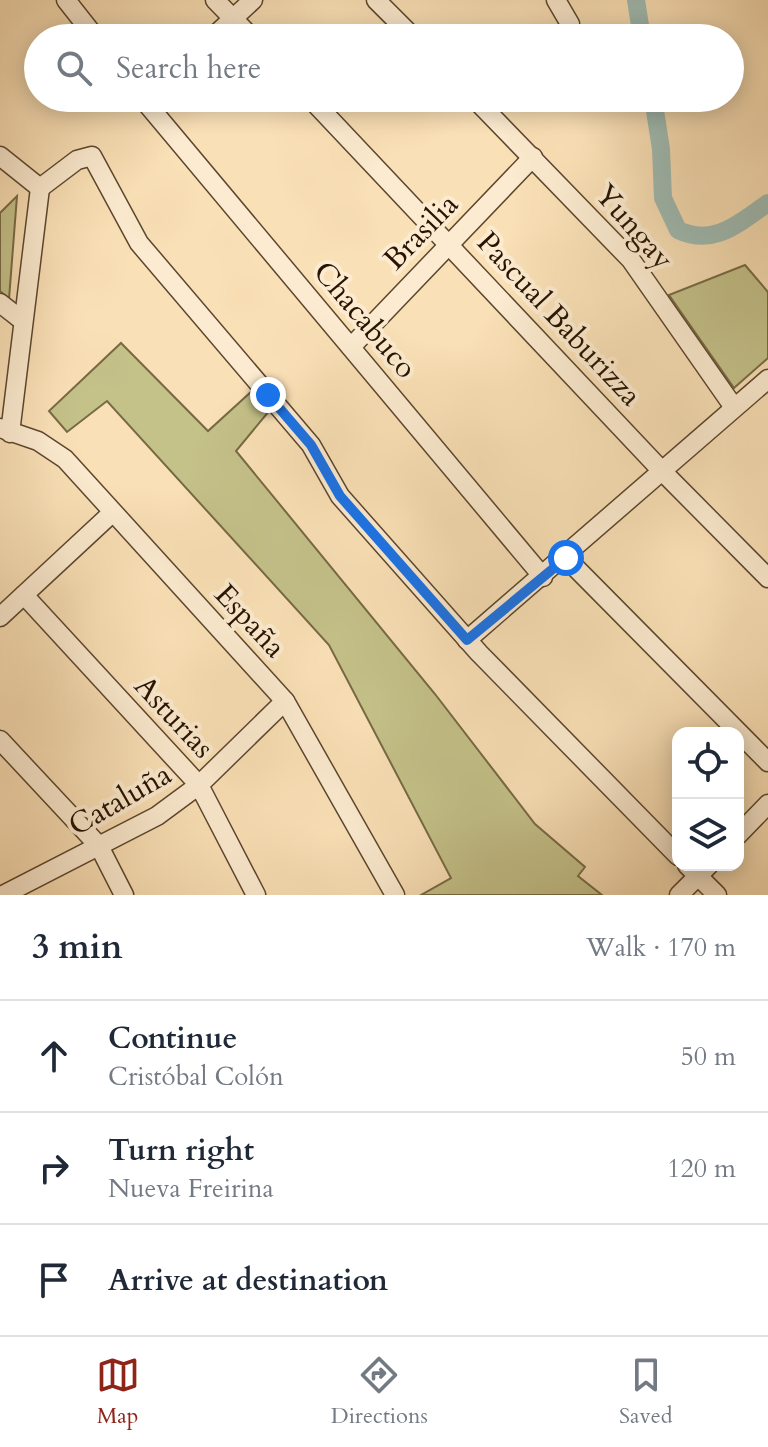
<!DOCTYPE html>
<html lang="en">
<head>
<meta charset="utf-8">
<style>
  :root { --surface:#fff; --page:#f2f2f3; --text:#1f2937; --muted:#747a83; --line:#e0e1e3; --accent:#8f2418 }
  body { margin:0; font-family:Cardo,serif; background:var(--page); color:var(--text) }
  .controls { position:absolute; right:24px; bottom:24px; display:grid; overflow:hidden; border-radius:16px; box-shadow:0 4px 20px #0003 }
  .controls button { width:72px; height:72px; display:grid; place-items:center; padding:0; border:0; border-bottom:2px solid var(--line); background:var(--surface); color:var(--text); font:40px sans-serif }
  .stop { position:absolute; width:24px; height:24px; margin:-18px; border:6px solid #1a73e8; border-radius:50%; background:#fff }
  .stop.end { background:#1a73e8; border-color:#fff; box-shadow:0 2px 8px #0008 }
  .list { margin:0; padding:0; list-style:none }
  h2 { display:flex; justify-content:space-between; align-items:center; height:104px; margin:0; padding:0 32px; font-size:34px }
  h2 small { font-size:26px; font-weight:400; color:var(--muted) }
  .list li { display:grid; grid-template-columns:52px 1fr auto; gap:24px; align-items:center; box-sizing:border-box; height:112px; padding:0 32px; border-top:2px solid var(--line) }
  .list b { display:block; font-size:30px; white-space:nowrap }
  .list p { margin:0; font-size:26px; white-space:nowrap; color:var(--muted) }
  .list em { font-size:26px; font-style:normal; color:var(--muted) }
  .icon { flex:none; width:44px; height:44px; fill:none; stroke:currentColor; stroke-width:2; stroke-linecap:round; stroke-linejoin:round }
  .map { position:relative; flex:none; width:768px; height:895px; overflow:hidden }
  .search { position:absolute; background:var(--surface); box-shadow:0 4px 20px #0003; left:24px; right:24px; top:24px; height:88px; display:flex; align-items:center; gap:20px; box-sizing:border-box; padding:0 28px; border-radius:44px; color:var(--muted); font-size:30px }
  .sheet { height:440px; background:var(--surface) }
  nav { display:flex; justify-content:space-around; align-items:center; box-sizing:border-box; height:112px; border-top:2px solid var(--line); background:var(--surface); font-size:22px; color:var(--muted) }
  nav a { display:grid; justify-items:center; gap:4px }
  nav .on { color:var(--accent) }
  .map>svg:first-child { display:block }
</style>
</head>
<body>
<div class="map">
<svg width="768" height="895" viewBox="0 0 768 895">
  <rect width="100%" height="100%" fill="#fae0b6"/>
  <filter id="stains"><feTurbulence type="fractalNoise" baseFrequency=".0025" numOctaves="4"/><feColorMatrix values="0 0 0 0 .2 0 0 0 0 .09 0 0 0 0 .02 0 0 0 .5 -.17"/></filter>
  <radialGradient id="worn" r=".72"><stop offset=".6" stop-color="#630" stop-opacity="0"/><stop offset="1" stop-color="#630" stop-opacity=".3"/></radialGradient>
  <!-- green -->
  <g fill="#c4c189" stroke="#766a44" stroke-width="2">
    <polygon points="17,196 9,299 0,291 0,213"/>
    <polygon points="745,265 768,292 768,358 734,388 669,295"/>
    <polygon points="121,343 208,431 252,391 270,410 236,451 435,694 535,824 585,867 578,876 602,895 421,895 451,878 329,645 107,401 67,432 49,411"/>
  </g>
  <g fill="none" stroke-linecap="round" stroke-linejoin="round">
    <!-- canal -->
    <g stroke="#9fbcb4" stroke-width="18">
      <polyline points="636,0 642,38"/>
      <path d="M 653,98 L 661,149 L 663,198 L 678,230 C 714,247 739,223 768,203"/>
    </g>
    <defs>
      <g id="minor">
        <polyline points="66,0 96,38"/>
        <polyline points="215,0 252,38"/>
        <polyline points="376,0 414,38"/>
        <polyline points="556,0 570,24"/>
        <polyline points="212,38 253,0"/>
        <polyline points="142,98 543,577"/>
        <polyline points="310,98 661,470 768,578"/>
        <polyline points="474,98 631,260 733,406"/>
        <polyline points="0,156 40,188"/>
        <polyline points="40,188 77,160 92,156 139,243 311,445 340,496 479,653 678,856"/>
        <polyline points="0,303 23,321"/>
        <polyline points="351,347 533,157"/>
        <polyline points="0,428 38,441 65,459 285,701 395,895"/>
        <polyline points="10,433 40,188"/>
        <polyline points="566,558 768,762"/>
        <polyline points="24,595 199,785 256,895"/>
        <polyline points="0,617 112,513"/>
        <polyline points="467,640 768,379"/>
        <polyline points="0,740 99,846 124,895"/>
        <polyline points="738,835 768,804"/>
        <polyline points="687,865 717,895"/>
        <polyline points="3,895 157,816 199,785 285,701"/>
        <polyline points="679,895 709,865"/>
      </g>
    </defs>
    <!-- minor casing -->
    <use href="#minor" stroke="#5c462e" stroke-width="21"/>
    <!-- minor -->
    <use href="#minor" stroke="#fcebd0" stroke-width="18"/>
  </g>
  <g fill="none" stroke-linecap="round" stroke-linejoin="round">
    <!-- route -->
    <polyline stroke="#1a73e8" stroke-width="10" points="268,395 311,445 340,496 467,640 566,558"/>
  </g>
  <g text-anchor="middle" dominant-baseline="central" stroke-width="8" stroke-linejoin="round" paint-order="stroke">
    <!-- street labels -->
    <g font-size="30" fill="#271300" stroke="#fcebd0">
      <text transform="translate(634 227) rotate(49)">Yungay</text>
      <text transform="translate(421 232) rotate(-46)">Brasilia</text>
      <text transform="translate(559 319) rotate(47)">Pascual Baburizza</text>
      <text transform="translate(365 320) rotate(50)">Chacabuco</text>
      <text transform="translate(250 621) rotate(47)">España</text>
      <text transform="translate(174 717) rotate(47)">Asturias</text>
      <text transform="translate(120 800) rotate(-30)">Cataluña</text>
    </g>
  </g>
  <rect width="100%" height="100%" filter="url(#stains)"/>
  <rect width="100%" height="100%" fill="url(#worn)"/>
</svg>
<div class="controls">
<button><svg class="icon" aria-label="locate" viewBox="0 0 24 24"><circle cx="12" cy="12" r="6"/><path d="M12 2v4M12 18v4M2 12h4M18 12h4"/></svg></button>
<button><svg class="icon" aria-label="layers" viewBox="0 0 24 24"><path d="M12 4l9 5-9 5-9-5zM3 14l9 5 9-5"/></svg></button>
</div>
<div class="stop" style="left:566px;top:558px"></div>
<div class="stop end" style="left:268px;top:395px"></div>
<div class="search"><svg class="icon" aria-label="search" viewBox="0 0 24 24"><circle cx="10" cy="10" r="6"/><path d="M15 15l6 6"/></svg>Search here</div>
</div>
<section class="sheet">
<h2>3 min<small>Walk · 170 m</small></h2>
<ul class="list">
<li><svg class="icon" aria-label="ahead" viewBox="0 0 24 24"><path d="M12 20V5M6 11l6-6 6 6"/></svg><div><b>Continue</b><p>Cristóbal Colón</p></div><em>50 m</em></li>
<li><svg class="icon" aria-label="right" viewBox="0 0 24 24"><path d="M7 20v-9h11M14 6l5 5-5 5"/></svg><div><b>Turn right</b><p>Nueva Freirina</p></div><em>120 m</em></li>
<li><svg class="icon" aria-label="arrive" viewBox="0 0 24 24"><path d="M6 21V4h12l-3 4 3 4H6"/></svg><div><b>Arrive at destination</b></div></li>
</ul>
</section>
<nav>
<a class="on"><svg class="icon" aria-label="map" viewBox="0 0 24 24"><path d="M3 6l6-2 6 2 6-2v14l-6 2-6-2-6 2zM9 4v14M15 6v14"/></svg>Map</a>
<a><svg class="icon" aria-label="directions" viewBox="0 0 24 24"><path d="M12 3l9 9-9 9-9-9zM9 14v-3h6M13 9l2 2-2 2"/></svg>Directions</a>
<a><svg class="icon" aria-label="saved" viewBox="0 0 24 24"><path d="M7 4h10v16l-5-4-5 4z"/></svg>Saved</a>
</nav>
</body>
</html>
